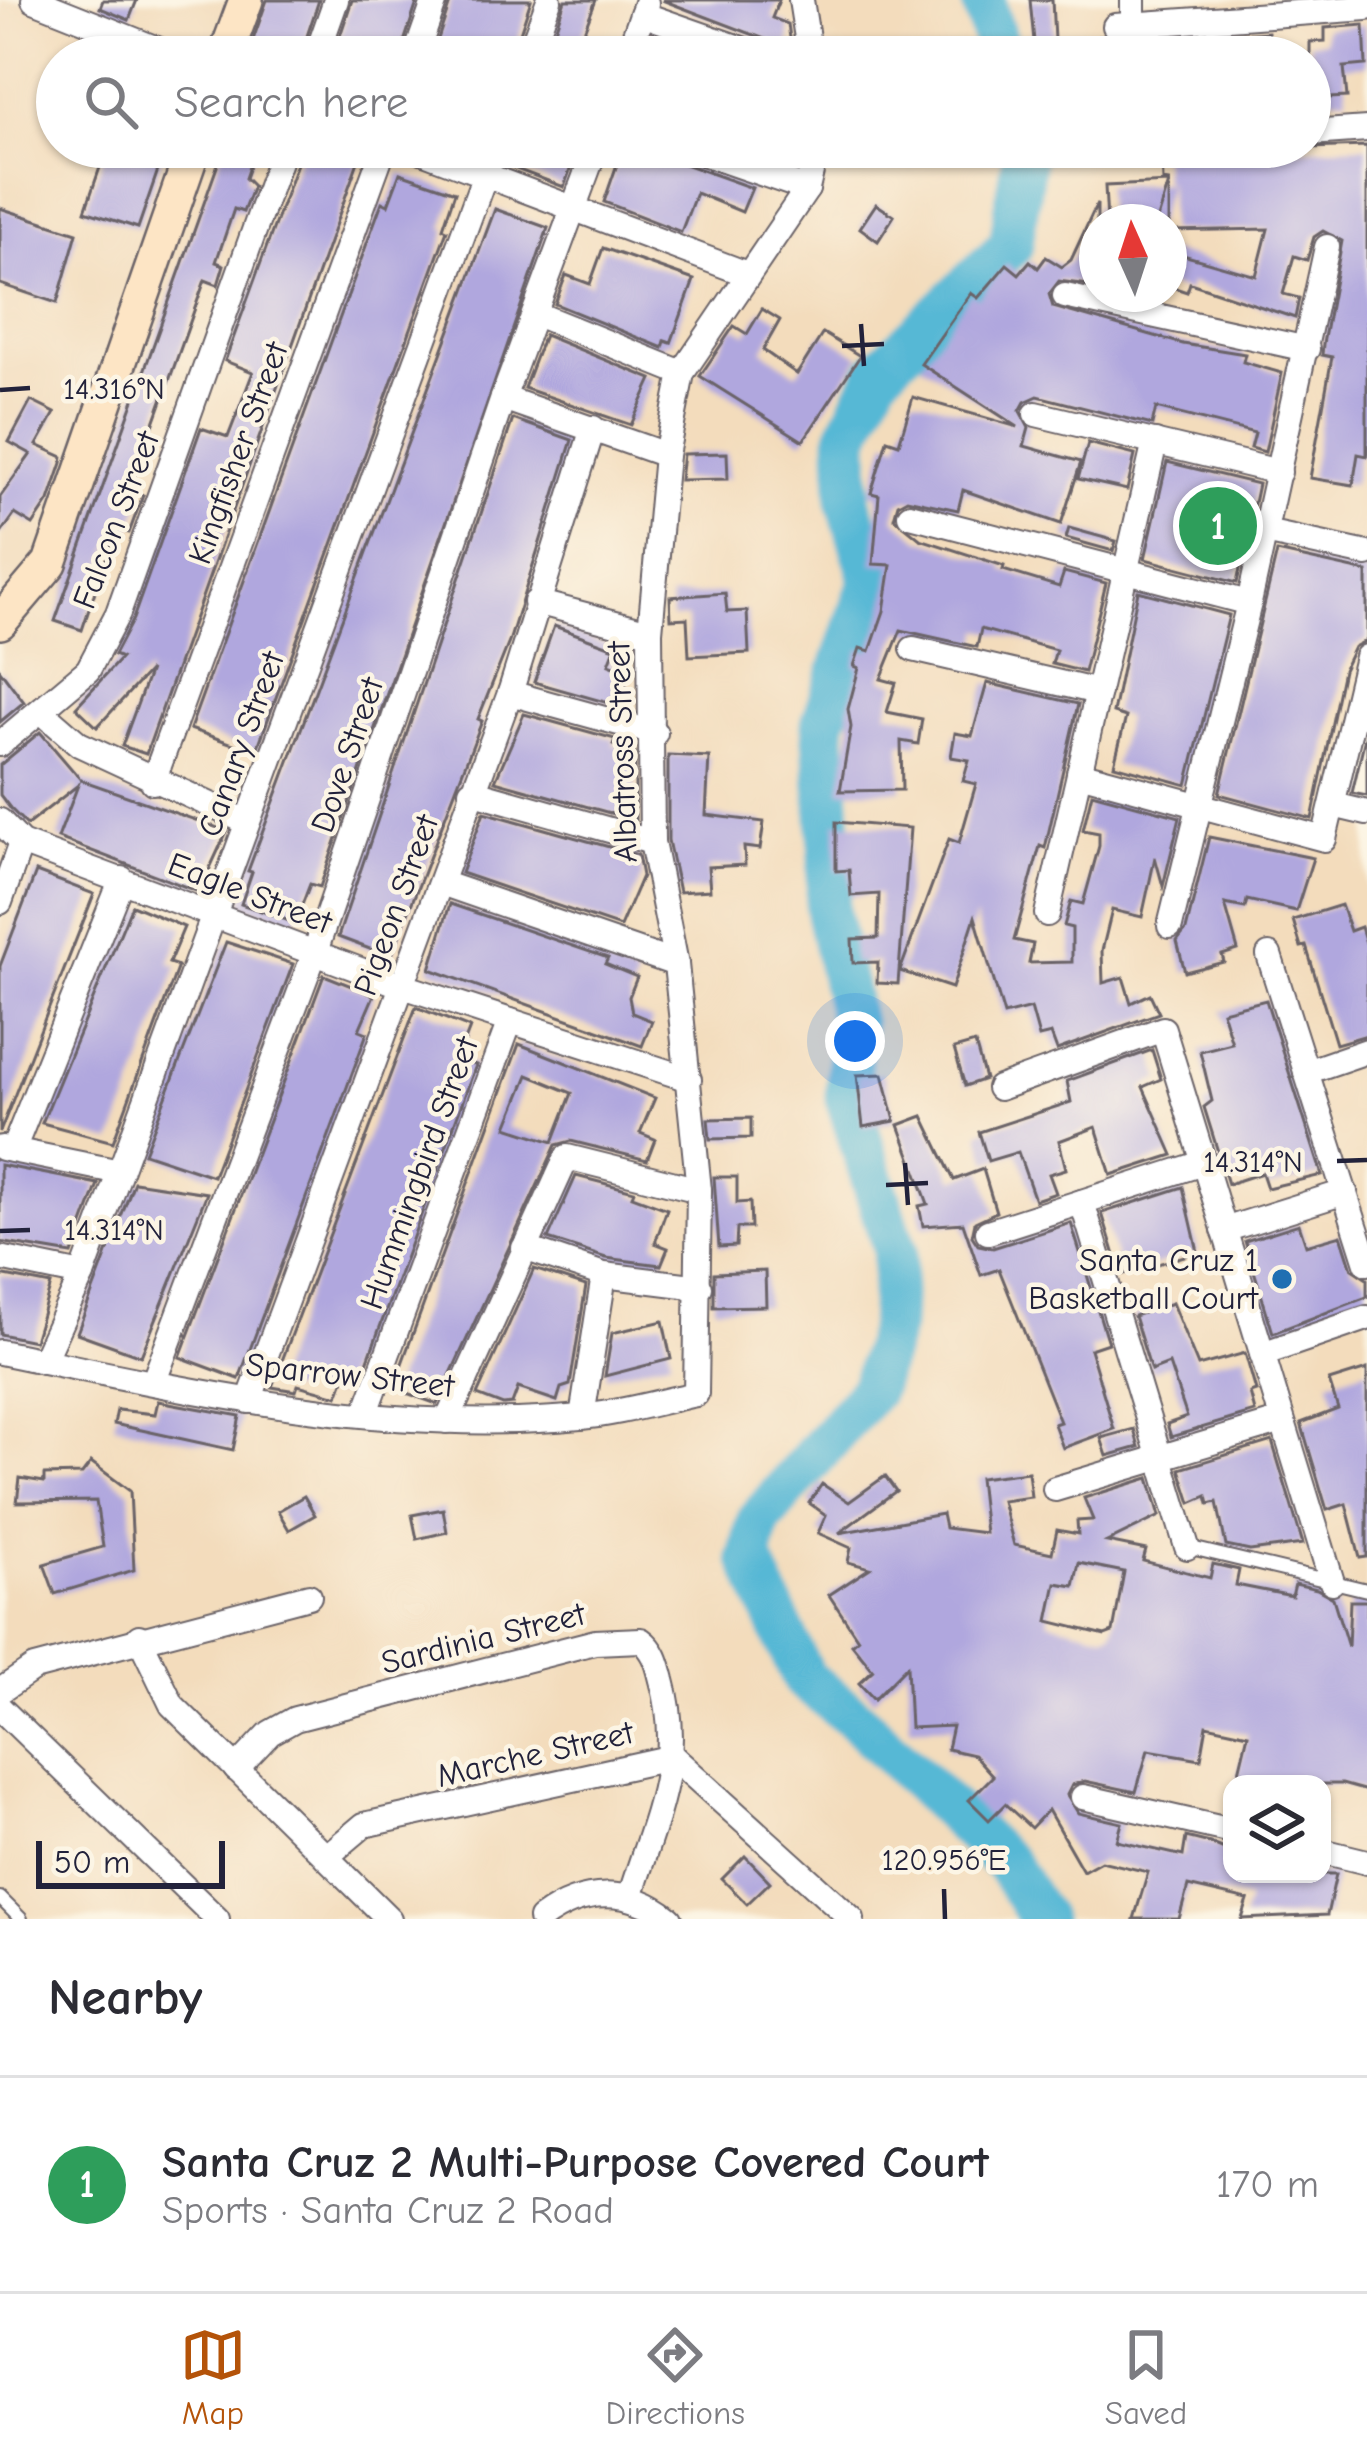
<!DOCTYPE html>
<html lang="en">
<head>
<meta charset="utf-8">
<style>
  :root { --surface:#fff; --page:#f2f2f3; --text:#2b2b33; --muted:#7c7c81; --line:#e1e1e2; --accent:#b45309 }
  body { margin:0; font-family:"Comic Neue",sans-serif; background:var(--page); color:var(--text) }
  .controls { position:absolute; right:36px; bottom:36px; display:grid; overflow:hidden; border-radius:24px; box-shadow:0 3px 9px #0004 }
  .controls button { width:108px; height:108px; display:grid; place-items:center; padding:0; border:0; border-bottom:3px solid var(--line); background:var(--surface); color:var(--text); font:60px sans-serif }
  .compass { position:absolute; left:1079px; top:204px; width:108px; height:108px; border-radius:50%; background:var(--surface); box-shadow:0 3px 9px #0004; rotate:357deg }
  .scale { position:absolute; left:36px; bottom:30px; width:189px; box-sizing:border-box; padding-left:12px; border:6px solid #22223b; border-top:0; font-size:33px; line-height:42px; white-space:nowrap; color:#22223b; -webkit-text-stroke:9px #fcf5e5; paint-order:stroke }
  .you { position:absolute; left:855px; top:1041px; width:42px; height:42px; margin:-30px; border:9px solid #fff; border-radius:50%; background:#1a73e8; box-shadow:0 0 0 18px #1a73e833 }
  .badge { display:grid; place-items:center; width:78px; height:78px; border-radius:50%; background:var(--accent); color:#fff; font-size:39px; font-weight:700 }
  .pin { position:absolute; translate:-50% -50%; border:6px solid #fff; box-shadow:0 3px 12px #0006 }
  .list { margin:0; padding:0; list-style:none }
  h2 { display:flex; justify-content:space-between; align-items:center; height:156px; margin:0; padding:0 48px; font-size:51px }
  h2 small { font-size:39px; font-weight:400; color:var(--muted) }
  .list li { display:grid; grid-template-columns:78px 1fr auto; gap:36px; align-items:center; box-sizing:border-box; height:216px; padding:0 48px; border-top:3px solid var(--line) }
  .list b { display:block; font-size:45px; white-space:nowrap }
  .list p { margin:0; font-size:39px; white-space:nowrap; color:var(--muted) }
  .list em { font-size:39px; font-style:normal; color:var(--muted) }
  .icon { flex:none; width:66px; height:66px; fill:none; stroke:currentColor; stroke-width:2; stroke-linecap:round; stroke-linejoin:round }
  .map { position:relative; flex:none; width:1367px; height:1919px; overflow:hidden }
  .search { position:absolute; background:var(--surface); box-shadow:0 3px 9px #0004; left:36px; right:36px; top:36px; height:132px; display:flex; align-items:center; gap:30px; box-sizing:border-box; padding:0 42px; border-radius:66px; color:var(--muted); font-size:45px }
  .sheet { height:372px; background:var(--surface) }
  nav { display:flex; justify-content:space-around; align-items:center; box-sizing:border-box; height:168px; border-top:3px solid var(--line); background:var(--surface); font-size:33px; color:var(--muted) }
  nav a { display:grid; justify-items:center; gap:6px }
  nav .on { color:var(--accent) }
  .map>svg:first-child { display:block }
</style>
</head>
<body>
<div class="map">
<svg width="1367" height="1919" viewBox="0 0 1367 1919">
  <rect width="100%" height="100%" fill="#fcf5e5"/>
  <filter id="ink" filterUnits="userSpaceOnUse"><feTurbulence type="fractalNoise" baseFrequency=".00833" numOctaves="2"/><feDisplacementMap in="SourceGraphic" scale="24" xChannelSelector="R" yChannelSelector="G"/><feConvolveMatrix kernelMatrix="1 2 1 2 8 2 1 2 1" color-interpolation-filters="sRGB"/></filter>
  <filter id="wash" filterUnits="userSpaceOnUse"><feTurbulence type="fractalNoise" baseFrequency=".004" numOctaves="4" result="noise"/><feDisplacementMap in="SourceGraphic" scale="48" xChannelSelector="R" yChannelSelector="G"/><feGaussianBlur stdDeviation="2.7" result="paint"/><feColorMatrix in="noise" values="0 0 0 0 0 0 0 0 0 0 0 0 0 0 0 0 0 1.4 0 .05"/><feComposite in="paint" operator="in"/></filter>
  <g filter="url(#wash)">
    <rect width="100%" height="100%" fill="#f3dcbc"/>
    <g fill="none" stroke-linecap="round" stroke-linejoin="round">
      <!-- river -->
      <g stroke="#57b8d5" stroke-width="45">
        <polyline points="983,0 1000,57"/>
        <polyline points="1025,147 1011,245 878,373 848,436 849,503 872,579 823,724 831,849 827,909 852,1023 847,1097 895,1250 891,1326 872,1389 759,1520 750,1557 804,1679 856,1719 1007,1865 1041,1919"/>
      </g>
    </g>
    <g id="blocks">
      <!-- building -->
      <g fill="#b0a7de" fill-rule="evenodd">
        <polygon points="103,0 137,0 129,20 100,8"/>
        <polygon points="267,0 319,0 300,57 247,57"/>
        <polygon points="352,0 418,0 399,57 333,57"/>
        <polygon points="451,0 531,0 512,57 432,57"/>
        <polygon points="565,0 596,0 582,36 613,48 611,57 546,57"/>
        <polygon points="662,0 779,0 772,18 788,24 790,38 783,56 770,41"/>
        <polygon points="1030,0 1052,0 1054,40 1102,36 1111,42 1113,57 1027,57 1027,42 1034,41"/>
        <polygon points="1364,25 1366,65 1344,67 1347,97 1310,99 1310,42 1325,41 1325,28"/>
        <polygon points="1268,32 1271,57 1171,57 1171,39"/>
        <polygon points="663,39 715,57 655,57"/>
        <polygon points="1367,146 1367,456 1358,454 1353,485 1310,478 1332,357 1322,355 1323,344 1342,241 1323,231 1314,237 1307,260 1294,256 1283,294 1299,298 1295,318 1190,283 1187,292 1169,286 1169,251 1256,276 1268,229 1169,231 1169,182 1163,181 1162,153"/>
        <polygon points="107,147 166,147 138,228 85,211"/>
        <polygon points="224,147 256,147 245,178 253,186 243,212 234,209 216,262 224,265 218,285 205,280 130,490 143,495 129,533 116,529 82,630 55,621"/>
        <polygon points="303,147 333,147 360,156 146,754 122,746 150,670 97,727 76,707 121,658 114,655 133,619 201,428 228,437 253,372 225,361"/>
        <polygon points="516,147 578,147 564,187 508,166"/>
        <polygon points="623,147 669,147 679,162 752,188 742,212 696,193 681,232 604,202"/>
        <polygon points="400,173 455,192 443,228 447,230 256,752 190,729 382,202 388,205"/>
        <polygon points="1169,183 1157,222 1107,222 1105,186"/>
        <polygon points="876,204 894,216 878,241 860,228"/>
        <polygon points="1097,204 1097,286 1059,281 1049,294 1053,307 1183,344 1245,354 1243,362 1282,373 1265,452 1251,448 1255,433 1156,408 1152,425 1038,396 1025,402 1020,411 1029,428 1024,446 1081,462 1061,524 963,490 958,510 907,499 898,504 894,518 920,539 1004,566 1003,570 1059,587 1064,572 1106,583 1084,672 1052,664 1056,650 981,629 977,647 901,630 881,679 896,683 887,712 922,719 918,744 901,741 902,790 840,791 851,727 848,709 859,668 854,666 860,648 870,651 884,611 891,565 873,564 879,495 871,493 887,440 899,444 913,397 1018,427 921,364 971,293 978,298 1007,264 1019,274 1030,261 1038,268 1046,257 1062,267 1071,260"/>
        <polygon points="0,208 77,233 57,303 0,284"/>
        <polygon points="495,209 548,228 320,887 310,884 295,923 241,904 252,872 248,871"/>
        <polygon points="603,248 694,280 671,343 665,341 663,348 555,304 566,275 590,284"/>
        <polygon points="762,309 780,320 763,350 797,374 823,333 860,356 803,441 700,376 734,326 747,334"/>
        <polygon points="544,335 652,379 631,425 524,388"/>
        <polygon points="31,401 55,413 37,445 63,457 62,463 49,501 33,525 15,514 0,535 0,497 31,454 9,442"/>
        <polygon points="513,419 572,440 509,642 478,719 482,721 391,957 338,937"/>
        <polygon points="1088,443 1135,455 1127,490 1078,479"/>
        <polygon points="727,453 728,479 680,480 683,454"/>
        <polygon points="1167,462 1258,484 1237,583 1145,559"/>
        <polygon points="1069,528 1116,541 1113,551 1066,538"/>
        <polygon points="1277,552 1367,572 1367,640 1354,647 1343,670 1312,819 1219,794"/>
        <polygon points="1138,591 1229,615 1187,785 1114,765 1126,717 1113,713"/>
        <polygon points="725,593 727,612 747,611 749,653 689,656 687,618 671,619 670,597"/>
        <polygon points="554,626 615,648 609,664 630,672 623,692 631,694 626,708 534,682"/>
        <polygon points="0,670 24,702 0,722"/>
        <polygon points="987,683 1078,704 1045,848 1040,846 1014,940 1033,944 1029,963 1072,962 1072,928 1064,926 1071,901 1083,904 1099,846 1099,833 1083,830 1092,793 1180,817 1163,886 1155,857 1142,917 1112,910 1102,951 1103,983 1123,977 1131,1003 1150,994 1159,1013 1057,1050 1051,1034 1039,1037 1031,1008 1004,1015 975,917 952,988 900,971 949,839 959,843 976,784 963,781 969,760 951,757 955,733 972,736"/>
        <polygon points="524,714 615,739 613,745 635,753 635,820 495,781"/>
        <polygon points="1367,729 1367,796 1352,793"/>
        <polygon points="40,732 81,780 227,831 199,892 58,838 78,785 27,825 10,808 0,795 0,765"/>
        <polygon points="668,755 709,757 706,815 764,822 760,849 744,847 745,865 708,867 710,890 679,892 668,840"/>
        <polygon points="484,812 638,855 642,876 620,927 461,873"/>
        <polygon points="836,822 910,828 898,984 877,983 878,962 853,963 852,939 878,938 879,894 851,896 849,870 836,871"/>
        <polygon points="1209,837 1313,858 1296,911 1247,900 1245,908 1225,904 1238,950 1222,955 1224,962 1185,972 1177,941 1186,930"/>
        <polygon points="36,872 94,894 0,1132 0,966"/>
        <polygon points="450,904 608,958 605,964 637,977 629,997 632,1013 652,1021 642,1046 430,969"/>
        <polygon points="132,905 184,927 169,963 178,966 113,1142 42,1123"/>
        <polygon points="1341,905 1350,931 1361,927 1367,946 1367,1035 1336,1044 1306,946 1301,947 1293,920"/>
        <polygon points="226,942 293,964 213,1176 144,1153"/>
        <polygon points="324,975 374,995 359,1030 367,1033 239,1379 180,1357"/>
        <polygon points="1266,1000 1322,1175 1267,1188 1262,1173 1228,1184 1204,1107 1212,1101 1200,1051 1232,1043 1222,1011"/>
        <polygon points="416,1007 470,1028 458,1059 476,1065 365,1368 350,1363 338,1396 298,1385 296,1391 272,1387"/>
        <polygon points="975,1043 985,1079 965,1086 954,1049"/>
        <path d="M 519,1044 L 655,1098 L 640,1133 L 655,1139 L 647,1160 L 571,1141 L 556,1145 L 437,1404 L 393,1388 ZM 528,1075 L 572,1093 L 553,1142 L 507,1127 Z"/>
        <polygon points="1152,1050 1161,1079 1143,1087 1173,1155 1111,1175 1096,1127 1059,1141 1066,1169 1049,1174 1056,1193 1035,1200 1018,1152 988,1161 979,1132 1071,1102 1067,1081"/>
        <polygon points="883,1074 895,1121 863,1127 857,1075"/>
        <polygon points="923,1116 954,1180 983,1169 996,1212 975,1222 972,1236 978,1245 993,1248 1071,1223 1108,1343 1090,1349 1114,1429 1063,1448 1054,1424 1060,1422 999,1269 981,1275 963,1223 923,1226 919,1206 928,1204 899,1125"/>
        <polygon points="751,1118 751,1138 710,1139 708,1119"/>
        <polygon points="0,1165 98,1184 72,1254 0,1242"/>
        <polygon points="576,1176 634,1191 632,1196 667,1209 655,1243 668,1248 661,1265 606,1258 548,1239"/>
        <polygon points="714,1177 737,1177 737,1203 750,1202 751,1228 737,1228 736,1246 719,1247"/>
        <polygon points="134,1182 207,1193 141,1356 77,1333"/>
        <polygon points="1183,1187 1198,1252 1121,1275 1102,1213"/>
        <polygon points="1299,1224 1306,1245 1341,1235 1352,1269 1367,1279 1367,1297 1273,1333 1245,1241"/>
        <polygon points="534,1269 586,1286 570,1385 561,1388 557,1401 518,1388 512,1404 503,1405 477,1395"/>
        <polygon points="765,1271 766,1306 714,1307 714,1273"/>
        <polygon points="0,1275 51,1285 34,1341 0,1334"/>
        <polygon points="1172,1303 1198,1366 1245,1353 1256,1391 1250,1393 1255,1412 1171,1437 1167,1424 1187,1417 1169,1364 1151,1371 1134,1316"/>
        <polygon points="663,1321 671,1359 605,1376 612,1333"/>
        <polygon points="1367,1369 1367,1557 1360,1558 1346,1504 1327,1510 1301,1423 1338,1409 1329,1381"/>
        <polygon points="158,1401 240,1416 233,1450 114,1424 117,1410 155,1414"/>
        <polygon points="1134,1429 1139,1447 1107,1456 1101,1438"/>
        <polygon points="1272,1441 1303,1544 1250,1551 1226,1546 1217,1502 1209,1504 1207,1496 1191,1503 1180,1469"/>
        <polygon points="91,1462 130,1491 134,1570 55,1594 44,1564 103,1547 96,1501 17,1502 20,1478 44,1482 44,1475 82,1474"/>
        <path d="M 1028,1472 L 1031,1497 L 1002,1501 L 1014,1545 L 1052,1553 L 1057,1530 L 1078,1534 L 1077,1521 L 1093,1520 L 1084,1498 L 1149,1478 L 1160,1516 L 1107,1542 L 1146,1550 L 1143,1561 L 1210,1578 L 1213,1564 L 1239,1570 L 1236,1585 L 1292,1596 L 1295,1584 L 1317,1589 L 1333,1598 L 1348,1647 L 1350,1601 L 1367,1601 L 1367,1791 L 1342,1784 L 1236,1784 L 1248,1734 L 1207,1725 L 1201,1759 L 1148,1750 L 1136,1792 L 1085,1781 L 1072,1785 L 1067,1795 L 1078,1813 L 1122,1823 L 1117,1841 L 1183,1856 L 1186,1837 L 1210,1843 L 1232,1852 L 1232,1874 L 1336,1874 L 1327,1915 L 1242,1919 L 1248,1900 L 1188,1886 L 1179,1919 L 1134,1919 L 1148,1872 L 1101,1861 L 1083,1871 L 1048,1810 L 1031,1828 L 1005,1804 L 989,1820 L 969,1800 L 993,1776 L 974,1755 L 947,1749 L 952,1726 L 910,1728 L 907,1666 L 874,1699 L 859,1683 L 873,1670 L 852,1644 L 858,1639 L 829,1595 L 870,1568 L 848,1562 L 851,1548 L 818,1533 L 826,1515 L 809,1503 L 822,1484 L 849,1502 L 885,1476 L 896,1491 L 839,1533 L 942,1514 L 945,1528 L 985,1533 L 979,1478 ZM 1079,1563 L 1124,1572 L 1113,1632 L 1105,1635 L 1048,1621 L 1056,1583 L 1074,1586 Z"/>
        <polygon points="304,1496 315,1515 289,1530 278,1511"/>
        <polygon points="443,1509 447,1532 417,1539 412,1515"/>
        <polygon points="745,1856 770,1882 747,1904 722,1879"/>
      </g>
    </g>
  </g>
  <g filter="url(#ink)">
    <use href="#blocks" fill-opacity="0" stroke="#6b6368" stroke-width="3"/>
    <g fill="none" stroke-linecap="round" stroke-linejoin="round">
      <defs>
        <g id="lane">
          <polyline points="1187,1547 1367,1590"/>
          <polyline points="0,1898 21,1919"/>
        </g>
        <g id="street">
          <polyline points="34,0 177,57"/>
          <polyline points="801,0 810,57"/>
          <polyline points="1133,0 1133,24"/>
          <polyline points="642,14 765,57"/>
          <polyline points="1115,26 1367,8"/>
          <polyline points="316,57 336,0"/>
          <polyline points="415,57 435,0"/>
          <polyline points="528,57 549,0"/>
          <polyline points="627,57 646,3"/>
          <polyline points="1310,133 1367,129"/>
          <polyline points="411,147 747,274"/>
          <polyline points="685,147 807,189"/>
          <polyline points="1065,296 1307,349"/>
          <polyline points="536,314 682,373"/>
          <polyline points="503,398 666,455"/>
          <polyline points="1036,414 1279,472"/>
          <polyline points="910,515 1249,603"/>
          <polyline points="1265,532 1367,554"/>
          <polyline points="536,602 650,632"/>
          <polyline points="913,649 1098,692"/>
          <polyline points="510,693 655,733"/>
          <polyline points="41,711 79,744 247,822"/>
          <polyline points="0,744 88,670 118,613 284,147"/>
          <polyline points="1079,773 1324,839 1367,657"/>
          <polyline points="153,782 384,147"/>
          <polyline points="471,791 652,842"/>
          <polyline points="1333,805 1367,813"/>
          <polyline points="0,821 21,843 403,986 689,1079"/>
          <polyline points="441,883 676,964"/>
          <polyline points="0,902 21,843"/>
          <polyline points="1047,914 1155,442"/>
          <polyline points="1170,926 1249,603 1327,247"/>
          <polyline points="1269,955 1367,1263"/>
          <polyline points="1306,1072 1367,1051"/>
          <polyline points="999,1088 1163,1029 1332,1582"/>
          <polyline points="2,1148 115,1171"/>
          <polyline points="13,1150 122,879"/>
          <polyline points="1082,1202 1187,1547"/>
          <polyline points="1224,1230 1345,1192"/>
          <polyline points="988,1232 1203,1163"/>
          <polyline points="524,1248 604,1275 700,1287"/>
          <polyline points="0,1258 82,1275"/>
          <path d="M 0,1352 C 189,1391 385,1436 580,1417 C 618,1414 658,1402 696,1394 L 699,1190 L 676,964 L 652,842 L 650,632 L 666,455 L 682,373 L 807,189 L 817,147"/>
          <polyline points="1262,1354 1367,1318"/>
          <polyline points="43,1361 82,1275 495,147"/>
          <polyline points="154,1381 315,952 503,398 596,147"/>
          <polyline points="249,1401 510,693 593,428"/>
          <polyline points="365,1415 510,1021"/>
          <polyline points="582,1417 604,1275"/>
          <polyline points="447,1421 567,1157 699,1190"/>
          <polyline points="1055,1489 1282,1421"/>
          <polyline points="139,1637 172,1705 389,1919"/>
          <polyline points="0,1691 34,1668 309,1596"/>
          <polyline points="0,1708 217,1919"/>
          <polyline points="673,1757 852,1919"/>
          <path d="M 236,1769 L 270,1733 L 295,1719 L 595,1642 L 641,1640 C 655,1650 658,1664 662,1680 C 685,1762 654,1819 630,1897"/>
          <polyline points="1083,1797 1232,1831"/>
          <polyline points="1322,1851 1367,1862"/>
          <polyline points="326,1857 364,1825 673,1757"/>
          <path d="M 541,1919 C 582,1888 630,1887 670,1919"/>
        </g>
        <g id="secondary">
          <polyline points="225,57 246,0"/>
          <polyline points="0,622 50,563 194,147"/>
        </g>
      </defs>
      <!-- lane casing -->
      <use href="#lane" stroke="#6b6368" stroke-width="16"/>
      <!-- street casing -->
      <use href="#street" stroke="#6b6368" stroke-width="28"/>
      <!-- secondary casing -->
      <use href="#secondary" stroke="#6b6368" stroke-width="38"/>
      <!-- lane -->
      <use href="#lane" stroke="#fff" stroke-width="12"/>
      <!-- street -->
      <use href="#street" stroke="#fff" stroke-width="24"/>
      <!-- secondary -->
      <use href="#secondary" stroke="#fde5c5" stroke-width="33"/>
    </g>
  </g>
  <!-- ticks -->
  <path fill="none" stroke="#22223b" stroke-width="4.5" d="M 861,324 L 864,366M 842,346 L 884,344M 0,390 L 30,388M 1337,1161 L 1367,1160M 905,1163 L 908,1205M 886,1185 L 928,1183M 0,1231 L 30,1230M 944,1889 L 945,1919"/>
  <!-- markers -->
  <circle fill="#1f6fb2" stroke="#fcf5e5" stroke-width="4.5" cx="1282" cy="1279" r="12"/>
  <g text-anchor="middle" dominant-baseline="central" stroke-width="9" stroke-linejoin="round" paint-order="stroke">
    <!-- street labels -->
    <g font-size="33" fill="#22223b" stroke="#fcf5e5">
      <text transform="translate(238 453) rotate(-70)">Kingfisher Street</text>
      <text transform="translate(116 520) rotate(-69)">Falcon Street</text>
      <text transform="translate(241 744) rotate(-70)">Canary Street</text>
      <text transform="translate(622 752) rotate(-92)">Albatross Street</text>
      <text transform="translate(347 755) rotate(-71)">Dove Street</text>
      <text transform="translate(250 893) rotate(21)">Eagle Street</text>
      <text transform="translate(396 905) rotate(-70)">Pigeon Street</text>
      <text transform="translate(419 1173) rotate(-70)">Hummingbird Street</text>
      <text transform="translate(350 1375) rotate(6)">Sparrow Street</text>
      <text transform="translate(483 1638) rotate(-14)">Sardinia Street</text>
      <text transform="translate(535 1754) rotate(-13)">Marche Street</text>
    </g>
    <!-- poi labels -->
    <g font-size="33" fill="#22223b" stroke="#fcf5e5" text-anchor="end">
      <text x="1258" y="1260">Santa Cruz 1<tspan x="1258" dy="38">Basketball Court</tspan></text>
    </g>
  </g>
  <g font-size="30" text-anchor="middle" fill="#22223b" stroke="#fcf5e5" stroke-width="9" stroke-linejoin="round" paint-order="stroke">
    <text x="114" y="399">14.316°N</text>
    <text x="1253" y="1172">14.314°N</text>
    <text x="114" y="1240">14.314°N</text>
    <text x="944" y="1870">120.956°E</text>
  </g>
</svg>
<div class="controls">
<button><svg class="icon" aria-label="layers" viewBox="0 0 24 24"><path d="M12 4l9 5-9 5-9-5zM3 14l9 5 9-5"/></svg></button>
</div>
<svg class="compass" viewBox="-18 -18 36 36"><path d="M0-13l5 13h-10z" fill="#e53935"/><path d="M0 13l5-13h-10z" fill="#7c7c81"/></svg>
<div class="scale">50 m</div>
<div class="you"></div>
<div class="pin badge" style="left:1218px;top:526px;background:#2e9e5b">1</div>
<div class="search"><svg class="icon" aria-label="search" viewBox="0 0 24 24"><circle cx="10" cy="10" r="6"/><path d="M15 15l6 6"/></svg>Search here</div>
</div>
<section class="sheet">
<h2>Nearby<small></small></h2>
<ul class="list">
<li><span class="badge" style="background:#2e9e5b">1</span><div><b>Santa Cruz 2 Multi-Purpose Covered Court</b><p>Sports · Santa Cruz 2 Road</p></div><em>170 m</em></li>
</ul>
</section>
<nav>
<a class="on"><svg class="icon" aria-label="map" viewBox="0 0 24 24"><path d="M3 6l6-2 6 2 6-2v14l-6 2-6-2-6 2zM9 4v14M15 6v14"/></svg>Map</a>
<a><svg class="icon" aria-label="directions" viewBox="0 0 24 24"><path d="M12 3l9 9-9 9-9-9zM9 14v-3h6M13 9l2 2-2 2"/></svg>Directions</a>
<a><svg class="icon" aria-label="saved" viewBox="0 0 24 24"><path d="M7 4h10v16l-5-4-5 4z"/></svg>Saved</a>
</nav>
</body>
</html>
